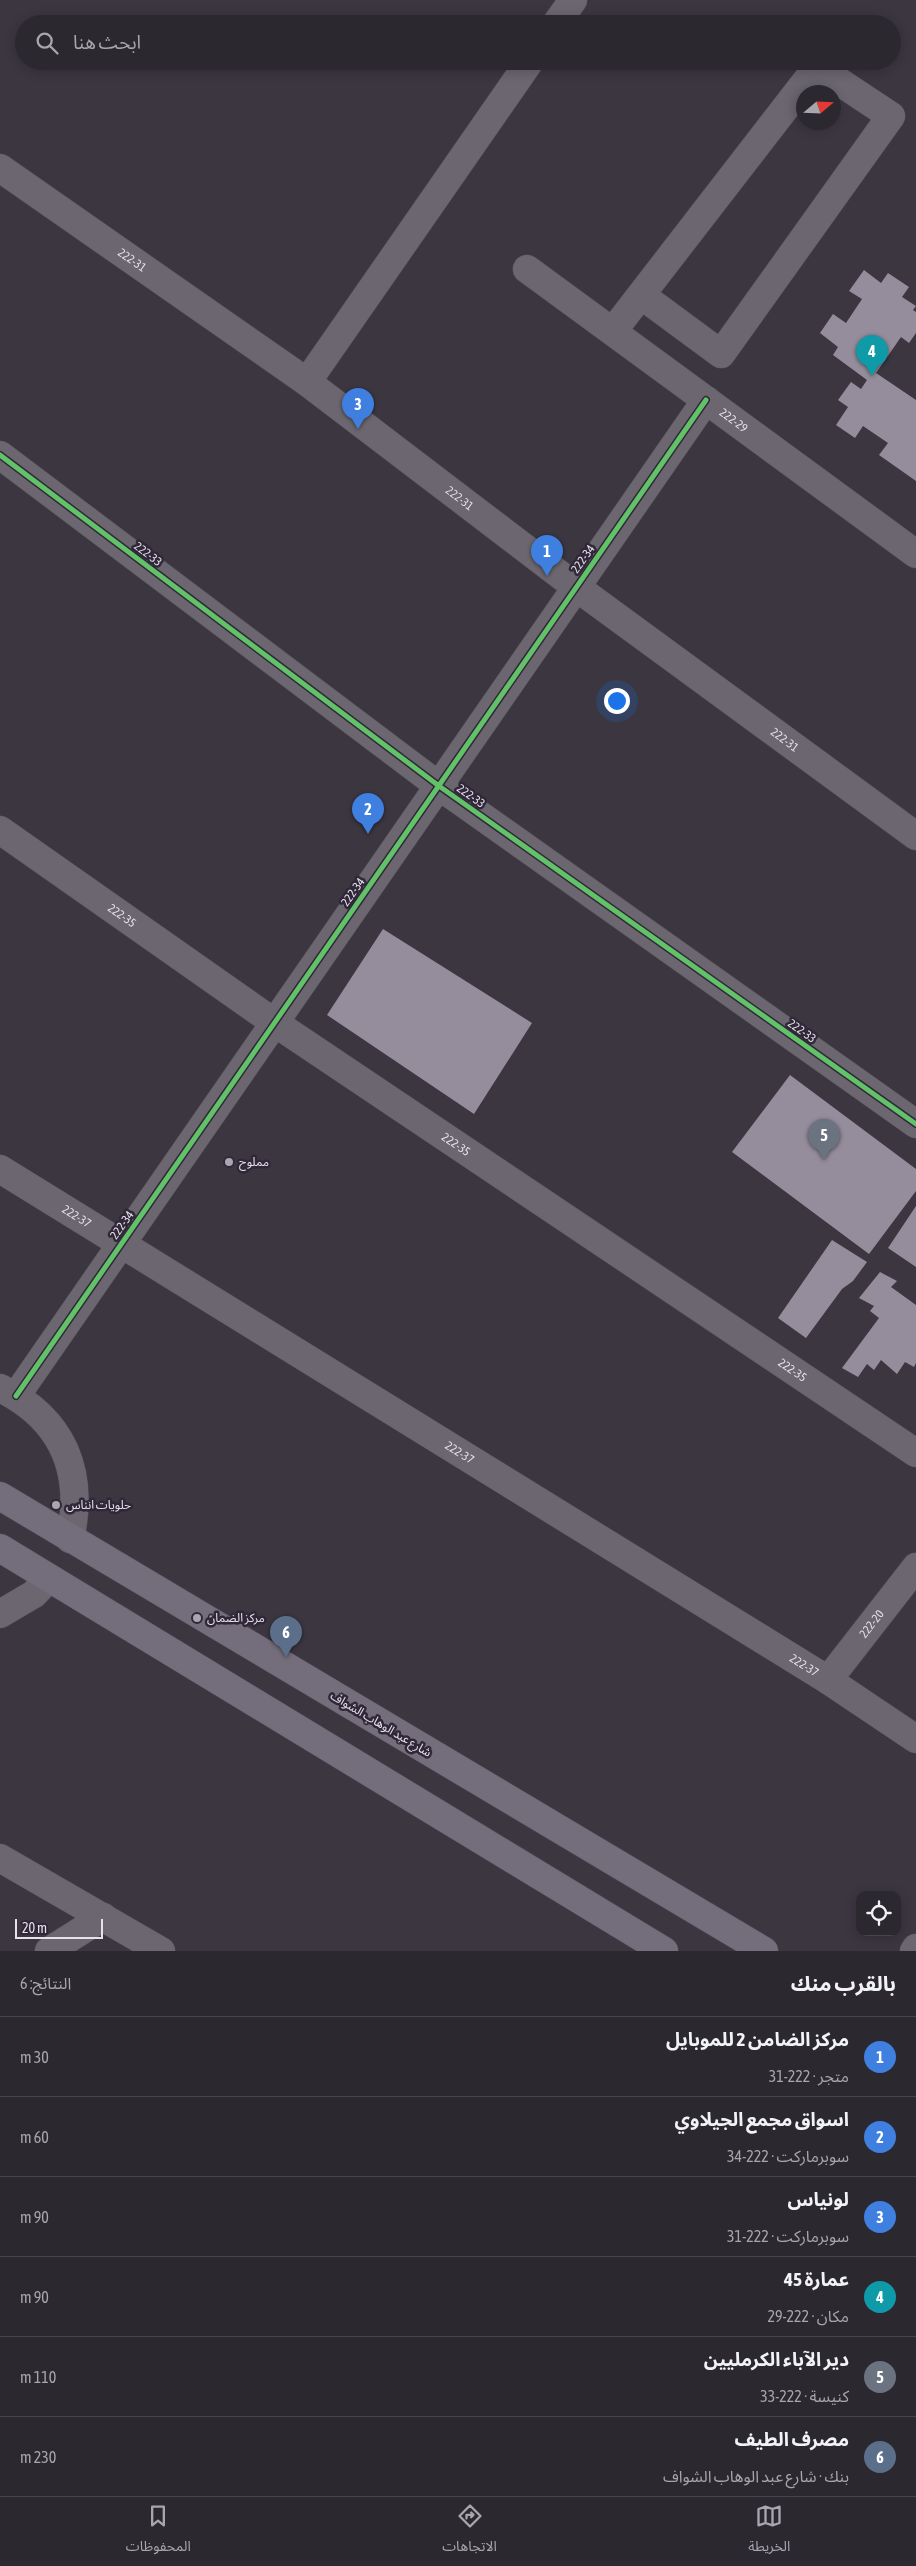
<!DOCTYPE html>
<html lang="ar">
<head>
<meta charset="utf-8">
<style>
  :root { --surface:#2c2830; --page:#38343c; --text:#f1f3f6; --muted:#a6a6ab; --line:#48444c; --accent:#aaa5b0 }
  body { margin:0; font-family:"Asap Condensed","Noto Sans Arabic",sans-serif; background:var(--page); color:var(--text); direction:rtl }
  .controls { position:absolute; right:15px; bottom:15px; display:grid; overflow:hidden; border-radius:10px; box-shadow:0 2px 12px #0003 }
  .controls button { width:45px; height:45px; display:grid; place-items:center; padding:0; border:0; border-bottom:1px solid var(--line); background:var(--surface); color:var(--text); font:25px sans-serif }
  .compass { position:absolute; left:796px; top:85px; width:45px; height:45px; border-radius:50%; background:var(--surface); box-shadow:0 2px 12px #0003; rotate:71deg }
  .scale { position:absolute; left:15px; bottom:12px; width:88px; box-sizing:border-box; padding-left:5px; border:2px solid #e6e1ec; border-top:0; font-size:14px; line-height:18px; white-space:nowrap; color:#e6e1ec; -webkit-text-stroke:4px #302839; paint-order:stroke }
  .you { position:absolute; left:616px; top:700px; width:18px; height:18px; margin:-12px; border:4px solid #fff; border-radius:50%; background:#1a73e8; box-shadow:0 0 0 8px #1a73e833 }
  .badge { display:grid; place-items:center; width:32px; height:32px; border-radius:50%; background:var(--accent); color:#fff; font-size:16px; font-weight:700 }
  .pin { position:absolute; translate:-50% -41px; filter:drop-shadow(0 1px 2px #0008) }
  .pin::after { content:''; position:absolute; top:26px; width:18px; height:15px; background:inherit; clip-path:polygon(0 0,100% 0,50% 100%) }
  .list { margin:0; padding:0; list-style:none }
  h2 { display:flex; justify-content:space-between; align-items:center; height:65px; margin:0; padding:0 20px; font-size:21px }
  h2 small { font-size:16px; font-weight:400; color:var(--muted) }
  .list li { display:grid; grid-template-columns:32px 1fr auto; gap:15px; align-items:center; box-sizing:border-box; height:80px; padding:0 20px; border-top:1px solid var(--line) }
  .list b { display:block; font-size:19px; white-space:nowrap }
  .list p { margin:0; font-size:16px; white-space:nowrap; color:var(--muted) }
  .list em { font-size:16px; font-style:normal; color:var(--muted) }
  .icon { flex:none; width:28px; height:28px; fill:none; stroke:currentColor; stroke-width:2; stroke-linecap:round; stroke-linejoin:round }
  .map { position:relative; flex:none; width:916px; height:1951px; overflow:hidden; direction:ltr }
  .search { position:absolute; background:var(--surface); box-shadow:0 2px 12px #0003; left:15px; right:15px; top:15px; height:55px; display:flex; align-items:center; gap:12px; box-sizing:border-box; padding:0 18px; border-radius:28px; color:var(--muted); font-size:19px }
  .sheet { height:545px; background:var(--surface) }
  nav { display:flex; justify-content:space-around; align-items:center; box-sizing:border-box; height:70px; border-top:1px solid var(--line); background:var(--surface); font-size:14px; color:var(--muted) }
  nav a { display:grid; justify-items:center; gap:2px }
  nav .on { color:var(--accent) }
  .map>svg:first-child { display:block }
</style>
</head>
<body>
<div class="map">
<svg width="916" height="1951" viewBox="0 0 916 1951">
  <rect width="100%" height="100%" fill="#3b3640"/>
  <!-- building -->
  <g fill="#958d9c">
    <polygon points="864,270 881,283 888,273 909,287 902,297 916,306 913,310 916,312 916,333 909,343 901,337 876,373 916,400 916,481 879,455 888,443 863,426 855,438 836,425 848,407 838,400 851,382 861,389 867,380 833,355 838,347 820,333 833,314 846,323 862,299 849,291"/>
    <polygon points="383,929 532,1023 474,1114 327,1015"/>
    <polygon points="790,1075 916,1169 916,1191 869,1254 732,1152"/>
    <polygon points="916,1206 916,1267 888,1248"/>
    <polygon points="832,1240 867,1262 853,1281 842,1289 806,1338 778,1318"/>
    <polygon points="880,1272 897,1281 891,1287 916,1305 916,1363 914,1367 905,1362 897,1374 881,1360 874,1370 867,1364 858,1377 842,1368 879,1318 870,1311 874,1306 859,1298"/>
  </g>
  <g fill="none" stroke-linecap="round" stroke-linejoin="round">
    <defs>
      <g id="minor">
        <polyline points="556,24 573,0"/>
        <path id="s1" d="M 0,168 L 307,382 L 576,587 L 916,836"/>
        <path id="s2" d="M 527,269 L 916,554"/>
        <polyline points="613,331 817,67 891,116 721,354 641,295"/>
        <polyline points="307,382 530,61"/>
        <polyline points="0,455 439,786 916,1124"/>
        <path id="s3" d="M 0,830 L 275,1023 L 916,1453"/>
        <path id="s4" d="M 0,1169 L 828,1680 L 916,1739"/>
        <path d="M 0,1388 C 63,1419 85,1471 70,1539"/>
        <polyline points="16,1396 706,400"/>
        <polyline points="0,1614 34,1594 49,1578"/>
        <path id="s5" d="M 828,1680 L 916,1567"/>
        <polyline points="0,1858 161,1951"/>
        <polyline points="49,1951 103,1917"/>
        <polyline points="914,1951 916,1948"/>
      </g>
      <g id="major">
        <polyline points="0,1496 764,1951"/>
        <polyline points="0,1548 664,1951"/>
      </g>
    </defs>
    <!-- minor casing -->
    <use href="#minor" stroke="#56525b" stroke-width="29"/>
    <!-- major casing -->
    <use href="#major" stroke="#56525b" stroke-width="29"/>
    <!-- minor -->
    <use href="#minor" stroke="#6b666f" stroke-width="28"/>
    <!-- major -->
    <use href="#major" stroke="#746d7b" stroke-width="28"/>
    <defs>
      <g id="cycleway">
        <polyline points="0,455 439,786 916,1124"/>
        <polyline points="16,1396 706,400"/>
      </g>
    </defs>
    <!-- cycleway casing -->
    <use href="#cycleway" stroke="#302839" stroke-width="8"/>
    <!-- cycleway -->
    <use href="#cycleway" stroke="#61c268" stroke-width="5"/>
  </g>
  <!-- markers -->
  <g fill="#aaa5b0" stroke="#302839" stroke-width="2">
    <circle cx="229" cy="1162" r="5"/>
    <circle cx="56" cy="1505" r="5"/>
    <circle cx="197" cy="1618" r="5"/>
  </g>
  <g text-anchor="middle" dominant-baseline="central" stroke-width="5" stroke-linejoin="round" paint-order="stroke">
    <!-- street labels -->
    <g font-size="12" fill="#e6e1ec" stroke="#302839">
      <text stroke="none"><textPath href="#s1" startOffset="161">222-31</textPath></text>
      <text stroke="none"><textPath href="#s2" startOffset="256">222-29</textPath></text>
      <text stroke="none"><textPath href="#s1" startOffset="566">222-31</textPath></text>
      <text transform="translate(148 554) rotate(37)">222-33</text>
      <text transform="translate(583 559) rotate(-55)">222-34</text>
      <text stroke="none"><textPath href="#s1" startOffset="971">222-31</textPath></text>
      <text transform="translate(471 796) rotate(35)">222-33</text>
      <text transform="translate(353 892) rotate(-55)">222-34</text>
      <text stroke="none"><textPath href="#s3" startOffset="149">222-35</textPath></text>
      <text transform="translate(802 1031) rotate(35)">222-33</text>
      <text stroke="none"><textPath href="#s3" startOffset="554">222-35</textPath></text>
      <text stroke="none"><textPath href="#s4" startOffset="90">222-37</textPath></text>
      <text transform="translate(122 1225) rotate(-55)">222-34</text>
      <text stroke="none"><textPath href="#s3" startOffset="959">222-35</textPath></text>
      <text stroke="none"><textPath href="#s4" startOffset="540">222-37</textPath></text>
      <text stroke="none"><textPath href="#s5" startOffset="71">222-20</textPath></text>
      <text stroke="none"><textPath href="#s4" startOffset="945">222-37</textPath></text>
      <text transform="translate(381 1724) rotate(31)">شارع عبد الوهاب الشواف</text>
    </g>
    <!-- poi labels -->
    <g font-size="12" fill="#e6e1ec" stroke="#302839" text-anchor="start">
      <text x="239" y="1162">مملوح</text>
      <text x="66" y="1505">حلويات انناس</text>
      <text x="207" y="1618">مركز الضمان</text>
    </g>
  </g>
</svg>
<div class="controls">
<button><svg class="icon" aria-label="locate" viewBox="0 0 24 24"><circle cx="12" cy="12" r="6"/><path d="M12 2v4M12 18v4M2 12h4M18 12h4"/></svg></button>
</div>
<svg class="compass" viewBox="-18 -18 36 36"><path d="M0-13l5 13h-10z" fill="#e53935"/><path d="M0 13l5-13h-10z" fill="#a6a6ab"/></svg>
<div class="scale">20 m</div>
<div class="you"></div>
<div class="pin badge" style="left:547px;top:576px;background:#3f7fe0">1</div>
<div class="pin badge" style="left:368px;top:834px;background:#3f7fe0">2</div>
<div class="pin badge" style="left:358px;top:429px;background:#3f7fe0">3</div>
<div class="pin badge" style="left:872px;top:376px;background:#0f9aa8">4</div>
<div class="pin badge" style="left:824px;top:1160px;background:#6b7280">5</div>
<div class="pin badge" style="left:286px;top:1657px;background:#5c6f8a">6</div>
<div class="search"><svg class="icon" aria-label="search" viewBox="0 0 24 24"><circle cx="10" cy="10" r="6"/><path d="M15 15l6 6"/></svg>ابحث هنا</div>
</div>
<section class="sheet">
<h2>بالقرب منك<small>النتائج: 6</small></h2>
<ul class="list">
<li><span class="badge" style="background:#3f7fe0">1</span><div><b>مركز الضامن 2 للموبايل</b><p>متجر · 222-31</p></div><em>30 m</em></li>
<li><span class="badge" style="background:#3f7fe0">2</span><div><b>اسواق مجمع الجيلاوي</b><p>سوبرماركت · 222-34</p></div><em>60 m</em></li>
<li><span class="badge" style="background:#3f7fe0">3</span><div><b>لونياس</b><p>سوبرماركت · 222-31</p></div><em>90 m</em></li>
<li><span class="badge" style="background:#0f9aa8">4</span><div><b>عمارة 45</b><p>مكان · 222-29</p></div><em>90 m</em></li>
<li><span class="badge" style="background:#6b7280">5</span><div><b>دير الآباء الكرمليين</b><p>كنيسة · 222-33</p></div><em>110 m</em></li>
<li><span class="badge" style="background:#5c6f8a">6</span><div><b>مصرف الطيف</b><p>بنك · شارع عبد الوهاب الشواف</p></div><em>230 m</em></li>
</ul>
</section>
<nav>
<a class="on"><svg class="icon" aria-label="map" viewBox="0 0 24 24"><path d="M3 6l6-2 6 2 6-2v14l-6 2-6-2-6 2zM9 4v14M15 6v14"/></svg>الخريطة</a>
<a><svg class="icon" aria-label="directions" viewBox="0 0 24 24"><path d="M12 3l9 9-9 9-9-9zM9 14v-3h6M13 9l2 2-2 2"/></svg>الاتجاهات</a>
<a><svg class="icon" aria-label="saved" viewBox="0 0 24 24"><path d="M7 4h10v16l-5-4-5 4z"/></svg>المحفوظات</a>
</nav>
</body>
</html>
